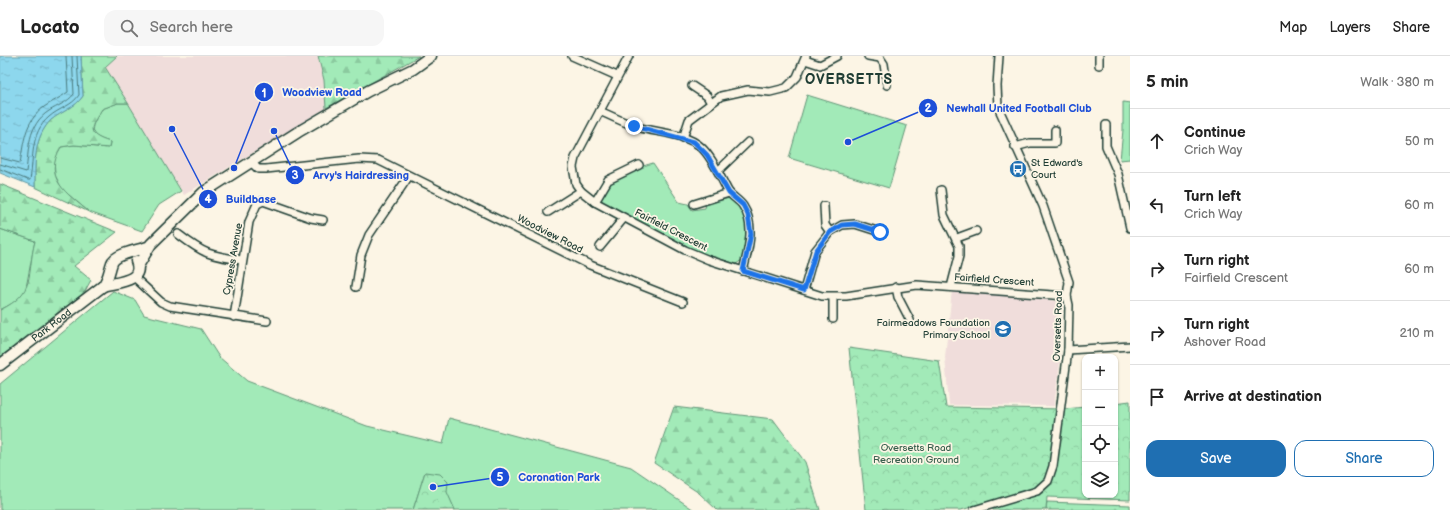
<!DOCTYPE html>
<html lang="en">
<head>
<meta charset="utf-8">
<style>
  :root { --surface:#fff; --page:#f6f6f6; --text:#222; --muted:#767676; --line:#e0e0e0; --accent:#1f6fb2 }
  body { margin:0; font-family:"Balsamiq Sans",sans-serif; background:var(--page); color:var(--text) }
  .controls { position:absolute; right:12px; bottom:12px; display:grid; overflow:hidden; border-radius:8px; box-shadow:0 1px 3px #0004 }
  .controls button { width:36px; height:36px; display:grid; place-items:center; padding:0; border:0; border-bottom:1px solid var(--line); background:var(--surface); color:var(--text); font:20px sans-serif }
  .stop { position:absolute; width:12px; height:12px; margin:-9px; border:3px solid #1a73e8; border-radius:50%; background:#fff }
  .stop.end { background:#1a73e8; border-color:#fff; box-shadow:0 1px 4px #0008 }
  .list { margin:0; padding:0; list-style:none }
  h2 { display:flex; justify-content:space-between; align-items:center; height:52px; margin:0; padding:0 16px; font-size:17px }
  h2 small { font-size:13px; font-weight:400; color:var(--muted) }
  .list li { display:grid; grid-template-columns:26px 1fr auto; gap:12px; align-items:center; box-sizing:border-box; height:64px; padding:0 16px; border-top:1px solid var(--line) }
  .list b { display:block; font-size:15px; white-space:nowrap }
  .list p { margin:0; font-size:13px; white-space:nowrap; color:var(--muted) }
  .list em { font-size:13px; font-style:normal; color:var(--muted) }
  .actions { display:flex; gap:8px; padding:12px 16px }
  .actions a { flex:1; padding:9px 0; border:1px solid var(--accent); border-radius:12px; text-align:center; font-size:14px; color:var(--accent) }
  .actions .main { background:var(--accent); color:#fff }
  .icon { flex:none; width:22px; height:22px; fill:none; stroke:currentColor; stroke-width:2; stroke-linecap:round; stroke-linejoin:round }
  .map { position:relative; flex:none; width:1130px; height:454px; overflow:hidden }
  header { display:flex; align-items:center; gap:24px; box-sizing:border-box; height:56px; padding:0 20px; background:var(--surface); border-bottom:1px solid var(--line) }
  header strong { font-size:19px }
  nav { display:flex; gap:22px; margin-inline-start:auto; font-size:14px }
  .search { width:280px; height:36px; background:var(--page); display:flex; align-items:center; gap:10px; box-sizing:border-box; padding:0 14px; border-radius:12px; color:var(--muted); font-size:15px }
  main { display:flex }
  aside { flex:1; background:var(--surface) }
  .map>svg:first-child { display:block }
</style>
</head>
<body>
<header>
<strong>Locato</strong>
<div class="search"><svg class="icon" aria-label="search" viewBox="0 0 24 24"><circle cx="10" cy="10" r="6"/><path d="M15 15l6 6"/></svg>Search here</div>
<nav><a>Map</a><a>Layers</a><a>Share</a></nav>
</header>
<main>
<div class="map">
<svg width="1130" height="454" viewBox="0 0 1130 454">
  <defs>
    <pattern id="forest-firs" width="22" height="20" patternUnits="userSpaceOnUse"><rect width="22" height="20" fill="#a2eab8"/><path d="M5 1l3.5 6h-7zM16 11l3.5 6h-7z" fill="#8bca9f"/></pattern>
    <pattern id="park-crowns" width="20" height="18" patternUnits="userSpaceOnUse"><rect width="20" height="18" fill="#a2eab8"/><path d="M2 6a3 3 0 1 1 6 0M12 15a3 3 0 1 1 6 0" fill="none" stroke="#8bca9f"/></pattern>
    <pattern id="water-ripples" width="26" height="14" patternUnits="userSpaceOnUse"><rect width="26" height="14" fill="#8dd7ed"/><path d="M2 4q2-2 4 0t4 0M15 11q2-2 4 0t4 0" fill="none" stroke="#79b9cc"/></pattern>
  </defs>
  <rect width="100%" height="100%" fill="#fcf5e5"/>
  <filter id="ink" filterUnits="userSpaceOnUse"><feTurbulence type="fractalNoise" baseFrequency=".025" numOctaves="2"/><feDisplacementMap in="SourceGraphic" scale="8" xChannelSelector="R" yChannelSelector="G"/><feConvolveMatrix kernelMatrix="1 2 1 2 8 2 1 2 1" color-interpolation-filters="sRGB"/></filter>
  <g filter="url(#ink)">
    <!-- built -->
    <g fill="#f0dddb">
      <polygon points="117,0 318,0 324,24 326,52 184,139 105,11"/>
      <polygon points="952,234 1057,245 1060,307 1054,350 949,349 945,301"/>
    </g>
    <!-- green -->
    <g fill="#a2eab8" stroke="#609476">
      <polygon points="807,39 907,70 889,132 789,102"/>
      <polygon points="1123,46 1130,47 1130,103 1120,104 1123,74"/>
      <path d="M 118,47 L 128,47 L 181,135 L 159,149 L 142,175 L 89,156 L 62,133 L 55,119 L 54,102 L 61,91 L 74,89 L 109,92 L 110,86 C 85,79 91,71 102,53 Z"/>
      <path d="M 653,107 L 679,146 L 688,148 L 692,154 L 705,152 L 706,147 L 730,142 C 753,162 748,177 742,204 L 736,208 L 692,194 L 598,143 C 612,118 627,115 653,107 Z"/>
      <polygon points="0,173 35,185 25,237 13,247 0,254"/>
      <polygon points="113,235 135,244 144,259 201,273 219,301 247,325 367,370 443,388 449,362 631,411 694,454 455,454 446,436 425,416 413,454 0,454 0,328"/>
    </g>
    <!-- forest -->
    <g fill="url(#forest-firs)" stroke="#609476">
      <path d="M 81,0 L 117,0 L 105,11 L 128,47 L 118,47 L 102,53 C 90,72 85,78 110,86 L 109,92 L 74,89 L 61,91 C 42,123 67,137 89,156 L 35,131 C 35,108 33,82 51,64 C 62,55 75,52 83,40 Z"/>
      <polygon points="318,0 419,0 326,52 324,24"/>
      <path d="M 0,128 L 117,176 L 74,210 L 91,224 L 84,237 L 0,301 L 0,254 C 37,236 26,220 35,185 L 0,173 Z"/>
      <polygon points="674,351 773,363 805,406 820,454 717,454 699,437 654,407"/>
      <polygon points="1047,446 1130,449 1130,454 1046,454"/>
    </g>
    <!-- park -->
    <g fill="url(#park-crowns)" stroke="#609476">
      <polygon points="849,292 939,305 946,351 1065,353 1085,351 1085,439 1115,439 1115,347 1130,345 1130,444 1047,441 1046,454 993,454 992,445 961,454 866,454"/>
      <polygon points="425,416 440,418 448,426 447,436 455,454 413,454"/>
    </g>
    <!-- water -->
    <path fill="url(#water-ripples)" stroke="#6199a3" d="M 0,0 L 81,0 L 83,40 C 75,52 62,55 51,64 C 33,82 35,108 35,131 L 0,117 Z"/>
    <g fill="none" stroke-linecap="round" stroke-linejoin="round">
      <!-- shore -->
      <g stroke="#4b7b7e" stroke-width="1">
        <path d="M 0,102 L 20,107 C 24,87 24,66 44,51 C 51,46 60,42 68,36 L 66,0"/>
        <path d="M 0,108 L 26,116 C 29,94 27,69 49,55 C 57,50 68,46 74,38 L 72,0"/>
        <path d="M 0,113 L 28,124 L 30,124 C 34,101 30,77 49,61 C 59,52 72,50 79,39 L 77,0"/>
      </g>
      <defs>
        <g id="street">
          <polyline points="572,0 617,20"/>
          <polyline points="629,0 575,102 573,111 576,128 581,135 595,146 685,194 709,204 822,240 846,240 917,229 1067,240"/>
          <polyline points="868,0 880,2 884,8 887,29"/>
          <polyline points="1099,0 1099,9"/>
          <polyline points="805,4 820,9 837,0"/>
          <polyline points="692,30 707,40 711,47"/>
          <path d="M 600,55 C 611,60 623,66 634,70 C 654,77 684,76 701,91 C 713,102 720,121 728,135 C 732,141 739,144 743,150 C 756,170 748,194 743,215"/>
          <polyline points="1106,69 1106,90 1118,118 1130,172"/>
          <polyline points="683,82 689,64 721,40 748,34 770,36 786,32 797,21 806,0"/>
          <polyline points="1015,91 1030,87 1055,87 1055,74"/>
          <polyline points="251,106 258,113 266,113 359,103 378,104 590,209 683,246"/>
          <polyline points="718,115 748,86"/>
          <polyline points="941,134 944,159 959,190 959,200 951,231"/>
          <polyline points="595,146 608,124 639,109"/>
          <polyline points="694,148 729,137"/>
          <polyline points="824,150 825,169 830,176"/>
          <polyline points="548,156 581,135"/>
          <path d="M 178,178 C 204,198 210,200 242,204"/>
          <polyline points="957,182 976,175"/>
          <polyline points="600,191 624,162"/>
          <polyline points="134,221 161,246 170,250 267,265"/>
          <polyline points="356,231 361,199 369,179 409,120"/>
          <polyline points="896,231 898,241 910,264"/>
          <polyline points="804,234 815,195 830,176 842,169 855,168 880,176"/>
          <polyline points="234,261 249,166 257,148 263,145 311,162 323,164"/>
          <polyline points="833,263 833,241"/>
          <polyline points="1068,294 1130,290"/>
          <polyline points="974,454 1037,435 1048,425 1053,410 1068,294 1069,249 1067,240 1069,226 1043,150 998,51 997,30 999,0"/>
        </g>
        <g id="secondary">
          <polyline points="138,210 151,188 204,136 298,76 368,35 413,13 431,0"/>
          <path d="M 103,230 C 117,226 145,226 136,205"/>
          <path id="s1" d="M 0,309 L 103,230 C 109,222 109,215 112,207 C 115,198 139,194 148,191"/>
        </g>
      </defs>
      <!-- street casing -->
      <use href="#street" stroke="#1f3d34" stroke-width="10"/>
      <!-- secondary casing -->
      <use href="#secondary" stroke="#1f3d34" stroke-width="13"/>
      <!-- street -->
      <use href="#street" stroke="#fcf5e5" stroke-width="7"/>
      <!-- secondary -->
      <use href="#secondary" stroke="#fcf5e5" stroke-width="10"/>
    </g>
  </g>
  <g fill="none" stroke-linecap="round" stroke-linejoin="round" filter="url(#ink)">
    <!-- route -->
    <polyline stroke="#1a73e8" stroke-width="5" points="634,70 694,86 707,99 729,137 743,149 748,159 751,178 743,215 804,234 816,195 830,176 842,169 855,168 880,176"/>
  </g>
  <!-- icons -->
  <defs>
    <symbol id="bus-disc" viewBox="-11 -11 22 22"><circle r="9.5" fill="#1f6fb2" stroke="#fcf5e5"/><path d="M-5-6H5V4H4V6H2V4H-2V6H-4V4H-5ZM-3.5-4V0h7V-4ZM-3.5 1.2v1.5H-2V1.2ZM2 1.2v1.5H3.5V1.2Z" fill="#fff"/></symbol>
    <symbol id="school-disc" viewBox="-11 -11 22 22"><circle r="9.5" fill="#1f6fb2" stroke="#fcf5e5"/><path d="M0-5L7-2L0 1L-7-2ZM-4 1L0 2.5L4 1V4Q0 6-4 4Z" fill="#fff"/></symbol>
  </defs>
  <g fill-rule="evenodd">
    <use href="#bus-disc" x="1008" y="103" width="20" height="20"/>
    <use href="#school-disc" x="993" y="263" width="20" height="20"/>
  </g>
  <g text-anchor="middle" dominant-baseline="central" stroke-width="3.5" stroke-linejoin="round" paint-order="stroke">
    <!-- poi labels -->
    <g font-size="10" fill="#1f3d34" stroke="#fcf5e5" text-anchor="start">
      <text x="1031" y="107">St Edward's<tspan x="1031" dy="12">Court</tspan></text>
      <text x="990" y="267" text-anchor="end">Fairmeadows Foundation<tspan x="990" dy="12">Primary School</tspan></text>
    </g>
    <!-- street labels -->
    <g font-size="10" fill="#1f3d34" stroke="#fcf5e5">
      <text transform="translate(671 174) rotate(27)">Fairfield Crescent</text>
      <text transform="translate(550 178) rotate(27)">Woodview Road</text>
      <text transform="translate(233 203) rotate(-80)">Cypress Avenue</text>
      <text transform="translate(994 224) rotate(4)">Fairfield Crescent</text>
      <text stroke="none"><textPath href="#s1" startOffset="65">Park Road</textPath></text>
      <text transform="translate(1058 270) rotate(-88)">Oversetts Road</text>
    </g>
    <!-- park labels -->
    <g font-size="10" fill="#39604e" stroke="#fcf5e5">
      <text x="916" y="392">Oversetts Road<tspan x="916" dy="12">Recreation Ground</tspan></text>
    </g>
    <!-- district labels -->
    <g font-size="14" font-weight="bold" letter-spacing="1" fill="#1f3d34" stroke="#fcf5e5">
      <text x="849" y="23">OVERSETTS</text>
    </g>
  </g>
  <!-- callouts -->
  <path fill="none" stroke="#1d4ed8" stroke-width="1.5" d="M234 112L264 36M848 86L928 52M274 75L295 119M172 73L208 143M433 431L500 421"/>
  <g fill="#1d4ed8" stroke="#fcf5e5" stroke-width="1.5">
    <circle cx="234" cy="112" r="4"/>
    <circle cx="848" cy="86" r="4"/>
    <circle cx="274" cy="75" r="4"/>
    <circle cx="172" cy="73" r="4"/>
    <circle cx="433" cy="431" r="4"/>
    <circle cx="264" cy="36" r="10"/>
    <circle cx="928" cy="52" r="10"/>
    <circle cx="295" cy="119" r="10"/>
    <circle cx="208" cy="143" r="10"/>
    <circle cx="500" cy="421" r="10"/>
  </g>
  <g font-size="12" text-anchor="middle" font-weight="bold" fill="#fff">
    <text x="264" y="41">1</text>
    <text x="928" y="56">2</text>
    <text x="295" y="123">3</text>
    <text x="208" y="147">4</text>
    <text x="500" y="425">5</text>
  </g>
  <g font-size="11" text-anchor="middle" font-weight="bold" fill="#1d4ed8" stroke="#fcf5e5" stroke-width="3.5" stroke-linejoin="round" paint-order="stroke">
    <text x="322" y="40">Woodview Road</text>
    <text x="1019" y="56">Newhall United Football Club</text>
    <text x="361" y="123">Arvy's Hairdressing</text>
    <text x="251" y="147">Buildbase</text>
    <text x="559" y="425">Coronation Park</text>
  </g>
</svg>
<div class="controls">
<button>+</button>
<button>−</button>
<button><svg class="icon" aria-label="locate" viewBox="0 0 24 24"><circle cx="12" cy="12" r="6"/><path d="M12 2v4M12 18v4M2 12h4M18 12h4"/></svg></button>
<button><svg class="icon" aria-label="layers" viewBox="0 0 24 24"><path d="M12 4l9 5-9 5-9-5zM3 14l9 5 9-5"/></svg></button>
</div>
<div class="stop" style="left:880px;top:176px"></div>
<div class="stop end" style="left:634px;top:70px"></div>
</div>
<aside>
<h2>5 min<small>Walk · 380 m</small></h2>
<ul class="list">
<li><svg class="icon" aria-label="ahead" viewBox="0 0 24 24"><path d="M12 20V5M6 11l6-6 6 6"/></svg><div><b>Continue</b><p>Crich Way</p></div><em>50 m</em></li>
<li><svg class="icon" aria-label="left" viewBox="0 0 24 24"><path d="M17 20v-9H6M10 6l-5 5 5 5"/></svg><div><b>Turn left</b><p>Crich Way</p></div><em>60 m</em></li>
<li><svg class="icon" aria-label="right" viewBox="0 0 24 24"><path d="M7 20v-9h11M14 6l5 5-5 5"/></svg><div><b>Turn right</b><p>Fairfield Crescent</p></div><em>60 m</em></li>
<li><svg class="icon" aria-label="right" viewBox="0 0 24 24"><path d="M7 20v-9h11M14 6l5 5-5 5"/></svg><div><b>Turn right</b><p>Ashover Road</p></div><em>210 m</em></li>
<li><svg class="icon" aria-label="arrive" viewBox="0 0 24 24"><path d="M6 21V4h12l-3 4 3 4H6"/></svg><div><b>Arrive at destination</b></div></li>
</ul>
<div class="actions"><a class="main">Save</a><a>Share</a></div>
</aside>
</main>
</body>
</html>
